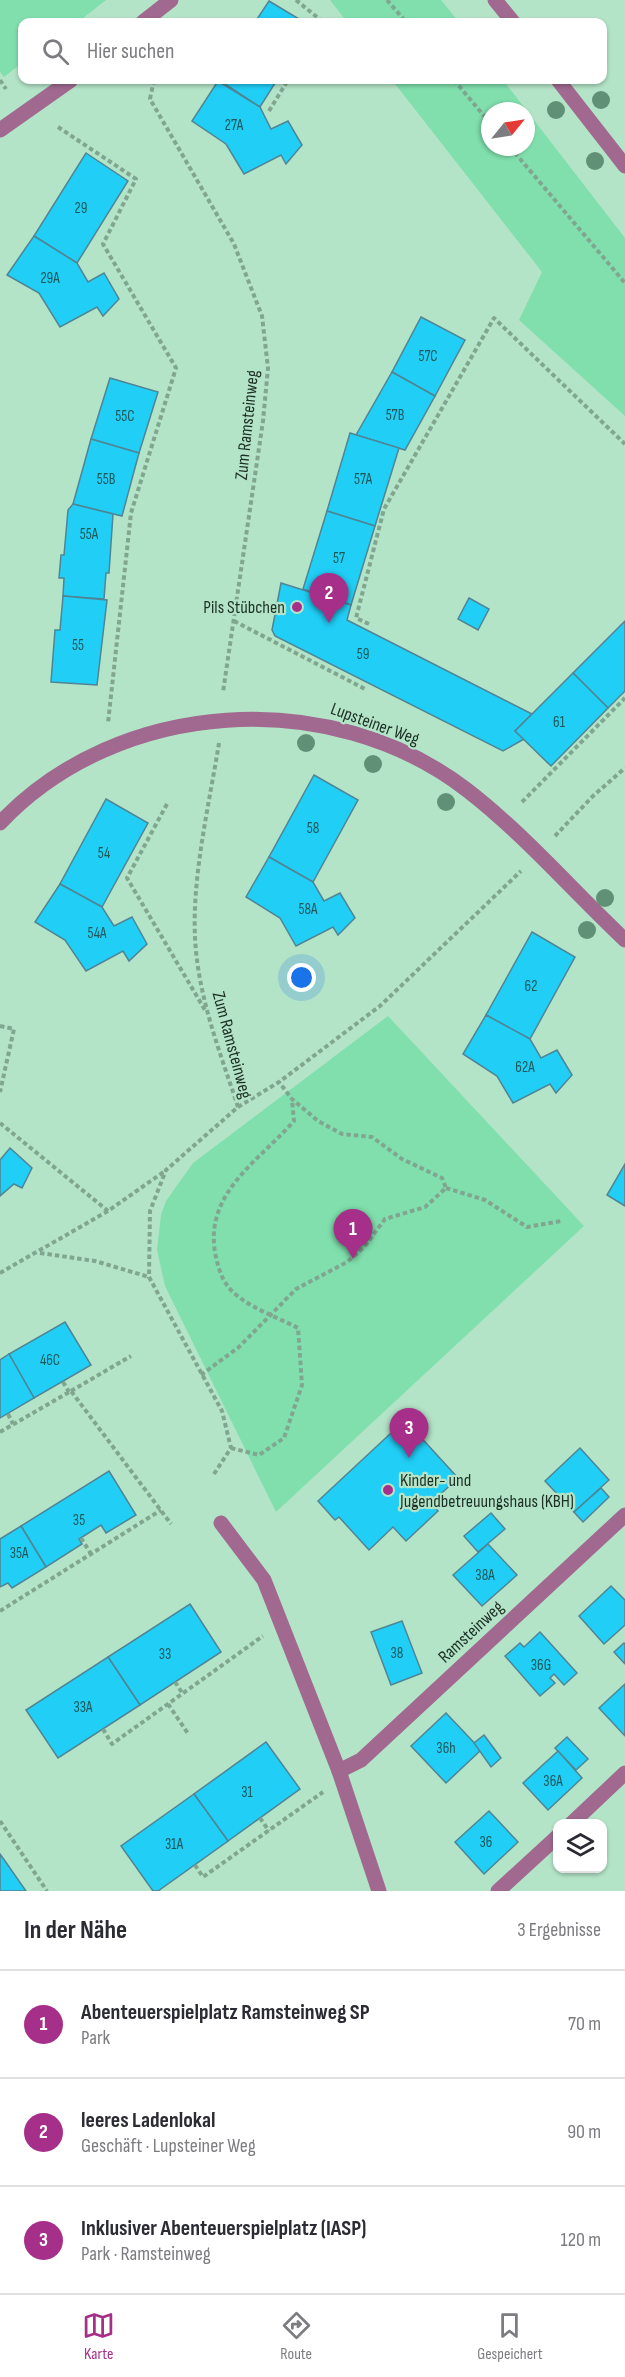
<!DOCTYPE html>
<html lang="de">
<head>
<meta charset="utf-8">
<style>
  :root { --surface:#fff; --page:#f7f7f7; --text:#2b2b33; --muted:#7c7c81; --line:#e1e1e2; --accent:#a63089 }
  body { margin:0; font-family:"Sofia Sans Condensed",sans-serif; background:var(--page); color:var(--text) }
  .controls { position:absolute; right:18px; bottom:18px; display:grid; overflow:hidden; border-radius:12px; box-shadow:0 2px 4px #0004 }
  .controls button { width:54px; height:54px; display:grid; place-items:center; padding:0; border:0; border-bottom:2px solid var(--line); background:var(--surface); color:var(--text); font:30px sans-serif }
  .compass { position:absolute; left:481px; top:102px; width:54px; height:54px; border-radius:50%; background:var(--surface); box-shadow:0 2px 4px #0004; rotate:60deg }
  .you { position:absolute; left:302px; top:978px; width:21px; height:21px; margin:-15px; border:4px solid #fff; border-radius:50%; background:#1a73e8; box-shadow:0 0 0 9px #1a73e833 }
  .badge { display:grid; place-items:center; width:39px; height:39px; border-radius:50%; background:var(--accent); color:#fff; font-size:20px; font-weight:700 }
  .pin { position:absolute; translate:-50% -50px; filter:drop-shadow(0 2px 3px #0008) }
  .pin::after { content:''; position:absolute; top:32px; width:21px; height:18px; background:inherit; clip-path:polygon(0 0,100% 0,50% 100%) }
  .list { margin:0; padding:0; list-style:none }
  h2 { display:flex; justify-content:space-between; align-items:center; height:78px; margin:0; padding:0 24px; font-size:26px }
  h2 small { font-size:20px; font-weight:400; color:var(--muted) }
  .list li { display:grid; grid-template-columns:39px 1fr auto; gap:18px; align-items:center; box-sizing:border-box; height:108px; padding:0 24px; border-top:2px solid var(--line) }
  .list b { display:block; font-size:22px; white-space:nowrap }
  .list p { margin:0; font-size:20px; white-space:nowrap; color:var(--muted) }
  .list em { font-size:20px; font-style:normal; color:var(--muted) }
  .icon { flex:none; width:33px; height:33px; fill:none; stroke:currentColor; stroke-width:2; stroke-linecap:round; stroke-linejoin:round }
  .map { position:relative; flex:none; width:625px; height:1891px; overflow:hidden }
  .search { position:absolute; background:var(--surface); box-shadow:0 2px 4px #0004; left:18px; right:18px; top:18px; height:66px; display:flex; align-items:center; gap:15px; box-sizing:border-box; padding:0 21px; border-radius:12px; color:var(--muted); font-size:22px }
  .sheet { height:402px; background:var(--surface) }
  nav { display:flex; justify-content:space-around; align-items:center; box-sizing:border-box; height:84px; border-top:2px solid var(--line); background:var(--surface); font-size:16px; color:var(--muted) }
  nav a { display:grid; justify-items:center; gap:3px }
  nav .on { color:var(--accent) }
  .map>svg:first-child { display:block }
</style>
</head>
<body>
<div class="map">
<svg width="625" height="1891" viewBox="0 0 625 1891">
  <rect width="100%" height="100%" fill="#b4e4c8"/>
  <!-- green -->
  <g fill="#80dfad" fill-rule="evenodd">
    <polygon points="0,0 106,0 78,22 22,22 22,63 4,77 0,72"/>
    <polygon points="330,0 441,0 459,22 347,22"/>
    <path d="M 392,80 L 503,80 L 625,238 L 625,416 L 519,320 L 542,272 ZM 490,111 L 526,111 L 526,147 L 490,147 Z"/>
    <polygon points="388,1016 584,1226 276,1512 165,1286 157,1250 161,1215 166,1201 193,1163"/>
  </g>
  <!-- building -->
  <g fill="#21cef6" stroke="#4f8595" stroke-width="1.5">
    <polygon points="269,1 304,22 255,22"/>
    <polygon points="219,80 277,80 260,107"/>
    <polygon points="218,81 260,107 271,129 288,121 302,145 286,164 281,155 244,174 226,144 192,121"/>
    <polygon points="86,153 128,181 77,263 34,236"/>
    <polygon points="34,236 77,263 88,282 104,273 119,299 103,316 97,307 60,327 39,293 7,275"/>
    <polygon points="421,317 465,340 435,396 392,372"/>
    <polygon points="392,372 435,396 405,450 356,435"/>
    <polygon points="110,378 158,392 139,453 91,439"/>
    <polygon points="350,433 399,448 375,526 327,511"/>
    <polygon points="91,439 139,453 122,516 73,504"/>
    <polygon points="73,504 113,514 109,573 106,573 104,599 63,596 64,578 59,578 61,555 64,555 68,510"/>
    <polygon points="327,511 375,526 351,605 303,589"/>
    <polygon points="281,583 351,605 347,620 532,714 515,731 524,739 503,751 275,636 272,630"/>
    <polygon points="63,596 107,600 97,685 51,682 55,630 60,630"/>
    <polygon points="469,598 489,609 478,630 458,619"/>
    <polygon points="625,621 625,691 608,708 573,673"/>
    <polygon points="573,673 608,708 551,766 515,731"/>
    <polygon points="314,775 358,800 313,882 269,857"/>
    <polygon points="106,799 148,823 102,907 60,884"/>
    <polygon points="269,857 313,882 324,901 340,893 355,918 338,935 333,927 296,946 280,918 246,897"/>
    <polygon points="60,884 102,907 114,926 132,917 147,944 129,961 123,951 86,971 65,940 35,922"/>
    <polygon points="532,932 575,957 530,1039 486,1015"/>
    <polygon points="486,1015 530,1039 541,1058 557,1050 572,1075 556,1093 550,1084 513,1103 497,1076 463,1054"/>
    <polygon points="10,1148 32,1168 22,1188 14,1184 0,1196 0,1160"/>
    <polygon points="625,1164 625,1206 607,1195"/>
    <polygon points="65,1322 91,1365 34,1398 9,1354"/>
    <polygon points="9,1354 34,1398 0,1418 0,1360"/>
    <polygon points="405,1420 458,1478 431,1503 438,1511 406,1541 393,1527 369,1550 339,1517 335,1520 318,1501"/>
    <polygon points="580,1448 609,1480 574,1512 545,1481"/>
    <polygon points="109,1471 136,1515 106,1533 101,1525 79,1539 82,1544 46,1567 21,1526"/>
    <polygon points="601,1488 609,1497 583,1522 574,1512"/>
    <polygon points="491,1513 505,1529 478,1552 464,1536"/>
    <polygon points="21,1526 46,1567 12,1588 8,1583 0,1587 0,1539"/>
    <polygon points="488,1544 517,1575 482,1606 453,1575"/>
    <polygon points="611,1586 625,1600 625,1625 604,1644 579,1616"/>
    <polygon points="190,1604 221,1652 140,1705 108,1657"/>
    <polygon points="402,1621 422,1673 391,1685 371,1632"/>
    <polygon points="540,1632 577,1673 564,1685 554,1674 550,1678 555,1683 540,1696 505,1656 520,1643 524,1647"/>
    <polygon points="624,1643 625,1644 625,1664 614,1652"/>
    <polygon points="108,1657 140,1705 58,1758 26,1710"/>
    <polygon points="625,1684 625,1736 599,1708"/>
    <polygon points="446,1713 481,1750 446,1783 411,1746"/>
    <polygon points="484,1735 501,1758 491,1767 474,1743"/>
    <polygon points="567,1737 588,1759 576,1770 555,1748"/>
    <polygon points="266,1742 300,1789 228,1841 194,1794"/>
    <polygon points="558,1751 582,1778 548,1810 523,1783"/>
    <polygon points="194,1794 228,1841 158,1891 153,1891 121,1846"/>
    <polygon points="489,1811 518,1842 484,1874 455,1842"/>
    <polygon points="0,1854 5,1861 26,1891 0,1891"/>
  </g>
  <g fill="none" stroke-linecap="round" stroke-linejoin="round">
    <!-- path -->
    <g stroke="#80a690" stroke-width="4" stroke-dasharray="4.5 3" stroke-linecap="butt">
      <polyline points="296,0 323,22"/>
      <polyline points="387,0 406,22"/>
      <polyline points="0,80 6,89"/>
      <polyline points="154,80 150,99 234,244 262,316 268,368 263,421 223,692"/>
      <polyline points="454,80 490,123"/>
      <polyline points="269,111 288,80"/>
      <polyline points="58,127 136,179 103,244 176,368 131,513 108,723"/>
      <polyline points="510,147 625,283"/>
      <polyline points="234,621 367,690"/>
      <polyline points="369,624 356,618 384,509 494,318 625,444"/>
      <path d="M 219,743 C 209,805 192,876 195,938 C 198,997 220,1052 238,1107 L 166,1170 L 150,1211 L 149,1277 L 222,1411 L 231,1448"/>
      <polyline points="522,802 625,698"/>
      <polyline points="167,804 127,878 205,1010"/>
      <polyline points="555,836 593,796 625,768"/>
      <polyline points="0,1026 14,1029 0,1092"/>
      <polyline points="238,1107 279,1082 380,1006 521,871"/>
      <polyline points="0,1123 108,1211"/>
      <polyline points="446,1188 485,1200 527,1227 561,1221"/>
      <polyline points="40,1253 95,1261 149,1277"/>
      <polyline points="0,1273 108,1211 165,1171"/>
      <polyline points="201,1375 239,1347 296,1289 347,1262 364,1247 385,1219 425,1207 446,1188 442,1178 402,1159 372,1137 342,1134 318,1121 292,1099 279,1082"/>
      <polyline points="63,1382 69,1392"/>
      <polyline points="71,1391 131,1356"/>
      <polyline points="8,1414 13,1424"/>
      <polyline points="0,1432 71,1391 171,1524"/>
      <path d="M 231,1448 L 259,1455 L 284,1438 L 302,1385 L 298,1328 C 277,1317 252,1309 234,1293 C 222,1282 218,1268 215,1252 C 205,1192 260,1160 294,1121 L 292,1100"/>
      <polyline points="214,1474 231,1448"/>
      <polyline points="81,1538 91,1554"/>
      <polyline points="0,1611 161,1510"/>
      <polyline points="175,1682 183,1694"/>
      <polyline points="168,1704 189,1735"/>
      <polyline points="103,1729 112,1744 263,1636"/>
      <polyline points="260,1818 269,1831"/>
      <polyline points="0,1821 47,1891"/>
      <polyline points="195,1865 203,1877 323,1792"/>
    </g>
    <!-- minor -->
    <g stroke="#a16990" stroke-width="15">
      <polyline points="495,0 513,22"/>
      <polyline points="143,22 171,0"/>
      <polyline points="558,80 625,166"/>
      <polyline points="0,130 71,80"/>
      <path d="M 0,823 C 118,698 331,685 467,790 C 524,834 572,890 625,940"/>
      <polyline points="221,1523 264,1580 339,1771 379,1891"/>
      <polyline points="339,1771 361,1760 625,1515"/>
      <polyline points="571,1824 625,1773"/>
      <polyline points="498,1891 558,1836"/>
    </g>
  </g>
  <!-- trees -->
  <g fill="#609177">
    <circle cx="601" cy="100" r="9"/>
    <circle cx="556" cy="110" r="9"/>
    <circle cx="595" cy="161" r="9"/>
    <circle cx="306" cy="743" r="9"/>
    <circle cx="373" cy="764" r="9"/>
    <circle cx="446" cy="802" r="9"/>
    <circle cx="605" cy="898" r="9"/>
    <circle cx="587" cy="930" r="9"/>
  </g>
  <!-- markers -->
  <g fill="#a63089" stroke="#b4e4c8" stroke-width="2">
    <circle cx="297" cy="607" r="6"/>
    <circle cx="388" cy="1490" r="6"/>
  </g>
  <g text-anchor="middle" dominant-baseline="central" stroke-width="4.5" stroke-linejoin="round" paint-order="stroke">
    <!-- number labels -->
    <g font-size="15" fill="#1e5859">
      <text x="234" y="125">27A</text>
      <text x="81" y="208">29</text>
      <text x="50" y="278">29A</text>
      <text x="428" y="356">57C</text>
      <text x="395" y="415">57B</text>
      <text x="125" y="416">55C</text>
      <text x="106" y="479">55B</text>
      <text x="363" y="479">57A</text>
      <text x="89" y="534">55A</text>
      <text x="339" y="558">57</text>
      <text x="78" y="645">55</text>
      <text x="363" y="654">59</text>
      <text x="559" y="722">61</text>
      <text x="313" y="828">58</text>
      <text x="104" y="853">54</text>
      <text x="308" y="909">58A</text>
      <text x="97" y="933">54A</text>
      <text x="531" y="986">62</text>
      <text x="525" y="1067">62A</text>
      <text x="50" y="1360">46C</text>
      <text x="79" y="1520">35</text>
      <text x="19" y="1553">35A</text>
      <text x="485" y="1575">38A</text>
      <text x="397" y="1653">38</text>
      <text x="165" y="1654">33</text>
      <text x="541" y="1665">36G</text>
      <text x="83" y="1707">33A</text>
      <text x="446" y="1748">36h</text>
      <text x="553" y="1781">36A</text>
      <text x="247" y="1792">31</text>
      <text x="486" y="1842">36</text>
      <text x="174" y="1844">31A</text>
    </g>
    <!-- street labels -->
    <g font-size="18" fill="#1d3025" stroke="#b4e4c8">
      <text transform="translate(247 425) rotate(-84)">Zum Ramsteinweg</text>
      <text transform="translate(375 724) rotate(20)">Lupsteiner Weg</text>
      <text transform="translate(232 1045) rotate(75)">Zum Ramsteinweg</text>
      <text transform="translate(471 1632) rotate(-43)">Ramsteinweg</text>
    </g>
    <!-- poi labels -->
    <g font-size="18" fill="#1d3025" stroke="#b4e4c8" text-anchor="end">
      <text x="285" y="607">Pils Stübchen</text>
      <text x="400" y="1480" text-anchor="start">Kinder- und<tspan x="400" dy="21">Jugendbetreuungshaus (KBH)</tspan></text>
    </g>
  </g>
</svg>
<div class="controls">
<button><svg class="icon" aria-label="layers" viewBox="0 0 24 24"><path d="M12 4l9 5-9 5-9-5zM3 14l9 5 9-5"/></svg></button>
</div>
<svg class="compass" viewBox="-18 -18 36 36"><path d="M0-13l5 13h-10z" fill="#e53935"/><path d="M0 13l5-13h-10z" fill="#7c7c81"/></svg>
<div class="you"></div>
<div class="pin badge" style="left:353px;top:1259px">1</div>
<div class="pin badge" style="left:329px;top:623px">2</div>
<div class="pin badge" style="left:409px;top:1458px">3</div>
<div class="search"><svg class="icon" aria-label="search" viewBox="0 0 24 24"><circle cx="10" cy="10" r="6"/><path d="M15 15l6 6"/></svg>Hier suchen</div>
</div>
<section class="sheet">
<h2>In der Nähe<small>3 Ergebnisse</small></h2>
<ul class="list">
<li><span class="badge">1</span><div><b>Abenteuerspielplatz Ramsteinweg SP</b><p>Park</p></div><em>70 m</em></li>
<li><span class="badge">2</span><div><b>leeres Ladenlokal</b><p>Geschäft · Lupsteiner Weg</p></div><em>90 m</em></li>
<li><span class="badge">3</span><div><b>Inklusiver Abenteuerspielplatz (IASP)</b><p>Park · Ramsteinweg</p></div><em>120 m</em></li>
</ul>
</section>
<nav>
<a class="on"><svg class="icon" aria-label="map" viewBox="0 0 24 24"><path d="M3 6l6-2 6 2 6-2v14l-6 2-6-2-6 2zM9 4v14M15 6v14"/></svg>Karte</a>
<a><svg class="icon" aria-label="directions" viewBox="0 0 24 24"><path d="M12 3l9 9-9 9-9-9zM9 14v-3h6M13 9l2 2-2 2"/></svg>Route</a>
<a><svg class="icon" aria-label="saved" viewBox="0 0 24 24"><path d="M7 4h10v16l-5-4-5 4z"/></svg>Gespeichert</a>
</nav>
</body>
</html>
